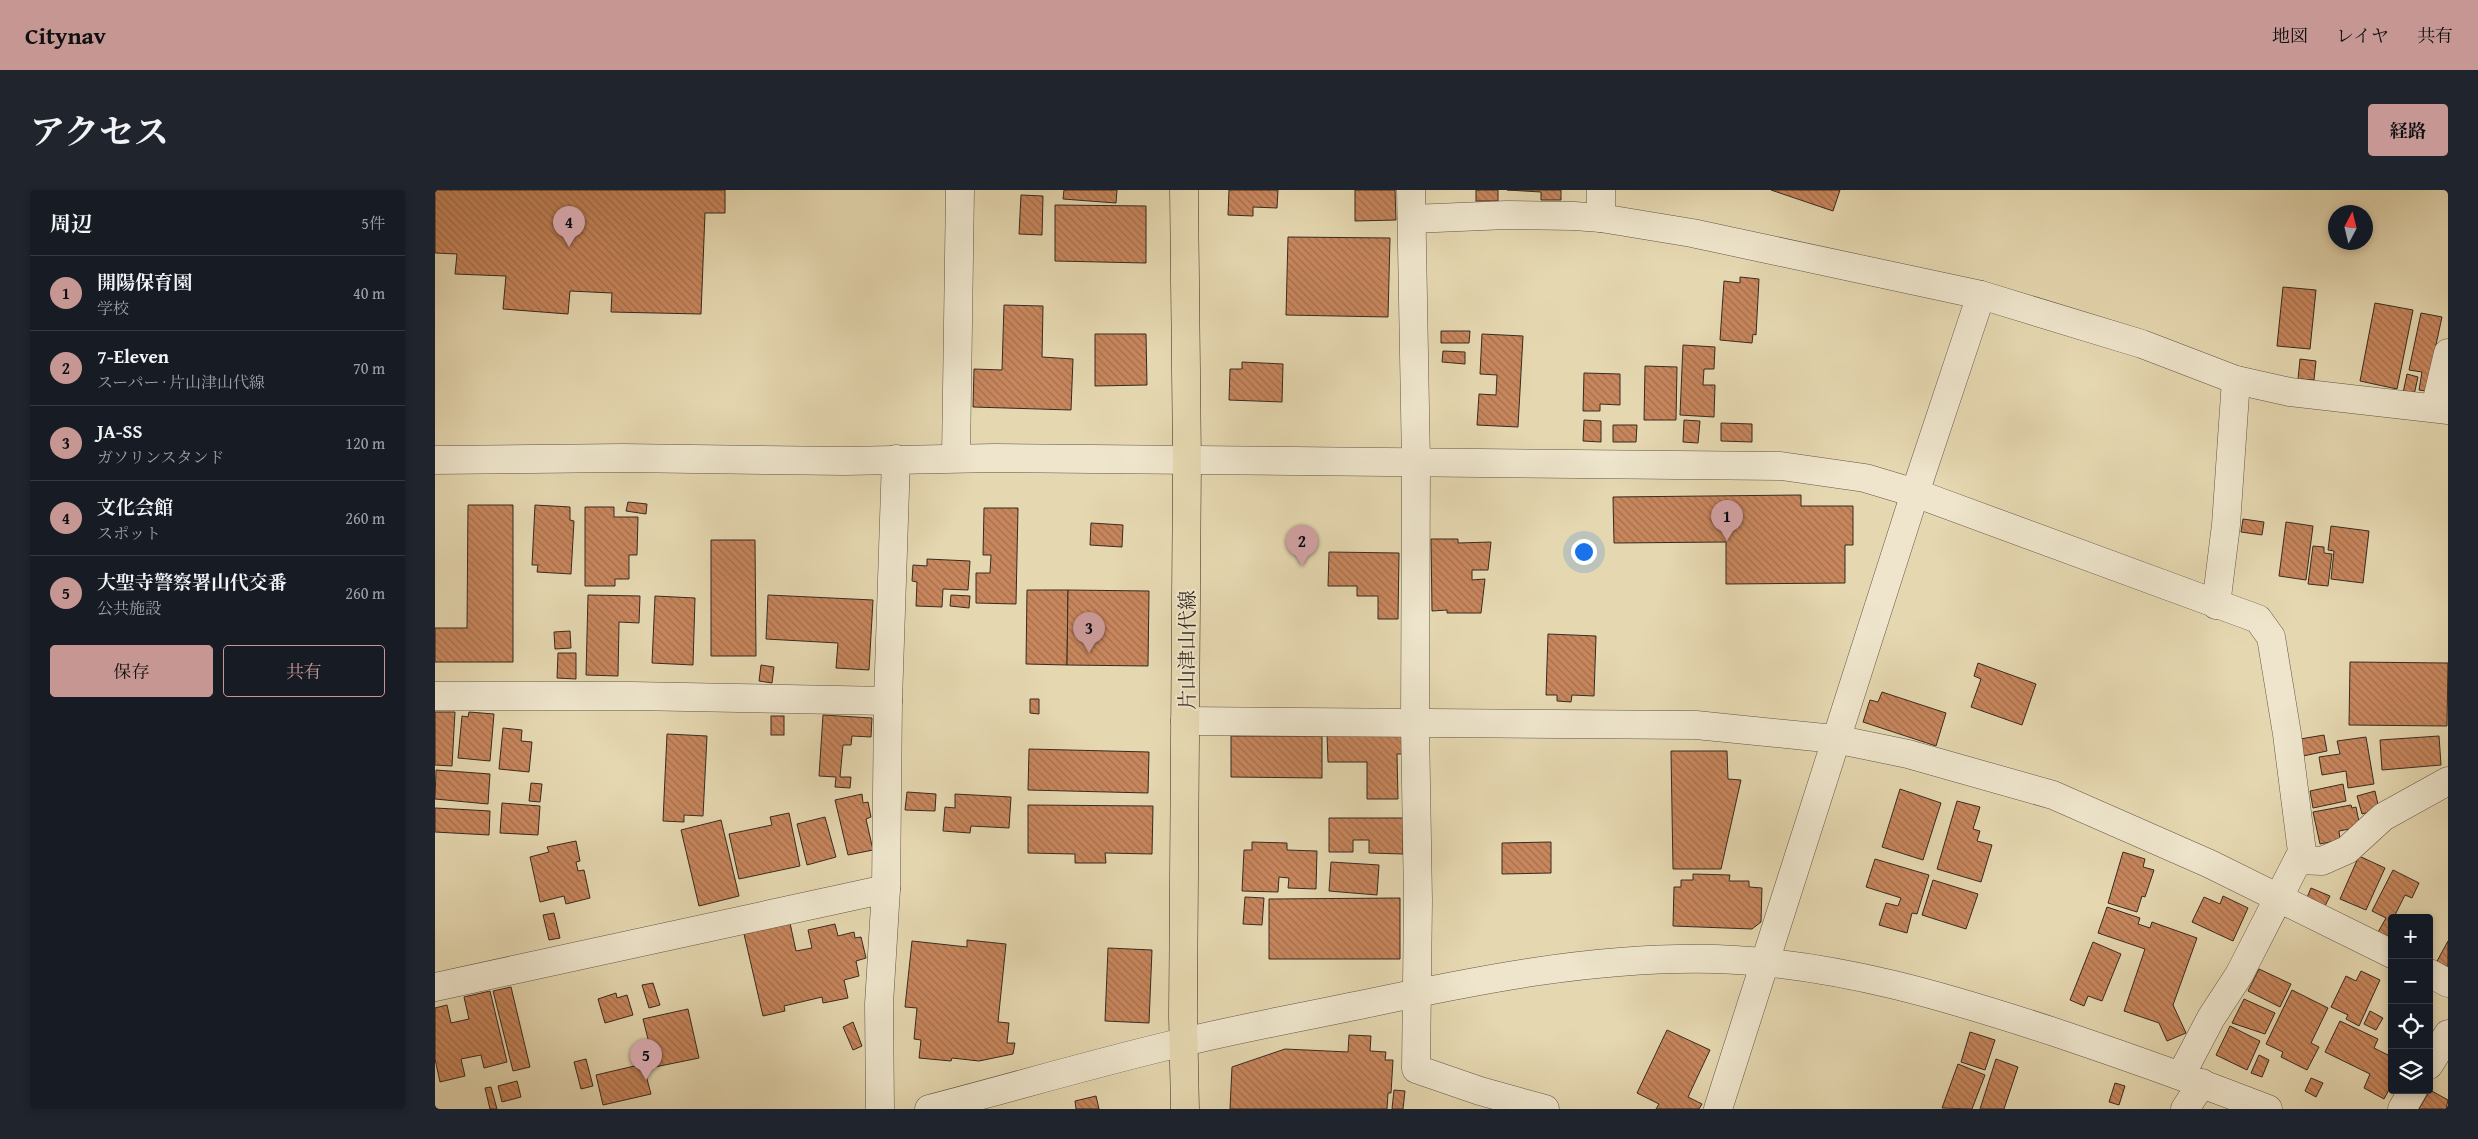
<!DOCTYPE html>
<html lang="ja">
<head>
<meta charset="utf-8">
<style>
  :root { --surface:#171b24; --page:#20242c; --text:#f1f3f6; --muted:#9ea1a6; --line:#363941; --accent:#c59692 }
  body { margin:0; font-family:"Gentium Book Plus","Noto Serif JP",serif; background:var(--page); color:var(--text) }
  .controls { position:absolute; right:15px; bottom:15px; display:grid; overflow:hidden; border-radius:5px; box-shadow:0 2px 8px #0003 }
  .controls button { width:45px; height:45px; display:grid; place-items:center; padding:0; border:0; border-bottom:1px solid var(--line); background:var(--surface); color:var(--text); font:25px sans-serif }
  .compass { position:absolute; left:1893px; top:15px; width:45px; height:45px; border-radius:50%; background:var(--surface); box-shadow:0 2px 8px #0003; rotate:7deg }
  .you { position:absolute; left:1148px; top:361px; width:18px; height:18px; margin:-12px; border:4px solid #fff; border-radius:50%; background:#1a73e8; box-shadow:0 0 0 8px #1a73e833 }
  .badge { display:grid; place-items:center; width:32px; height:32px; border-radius:50%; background:var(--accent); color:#111; font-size:16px; font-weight:700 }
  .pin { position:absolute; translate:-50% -41px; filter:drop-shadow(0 1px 2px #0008) }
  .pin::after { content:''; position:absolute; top:26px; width:18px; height:15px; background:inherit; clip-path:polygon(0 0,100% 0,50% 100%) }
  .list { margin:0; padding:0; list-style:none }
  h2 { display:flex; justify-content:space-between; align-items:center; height:65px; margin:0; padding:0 20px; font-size:21px }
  h2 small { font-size:16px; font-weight:400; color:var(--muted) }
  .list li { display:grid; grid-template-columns:32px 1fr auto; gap:15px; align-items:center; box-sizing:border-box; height:75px; padding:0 20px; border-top:1px solid var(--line) }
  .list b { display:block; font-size:19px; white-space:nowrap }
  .list p { margin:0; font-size:16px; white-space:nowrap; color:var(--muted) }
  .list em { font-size:16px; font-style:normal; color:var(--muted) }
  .actions { display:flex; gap:10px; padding:15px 20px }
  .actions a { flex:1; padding:11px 0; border:1px solid var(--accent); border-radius:5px; text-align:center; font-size:18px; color:var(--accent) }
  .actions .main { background:var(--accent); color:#111 }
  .icon { flex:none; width:28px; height:28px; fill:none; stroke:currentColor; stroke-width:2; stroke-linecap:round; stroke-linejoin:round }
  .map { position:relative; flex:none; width:2013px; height:919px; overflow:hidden; border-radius:5px }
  header { display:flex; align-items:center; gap:30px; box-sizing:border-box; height:70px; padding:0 25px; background:var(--accent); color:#111 }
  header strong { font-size:24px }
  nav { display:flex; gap:28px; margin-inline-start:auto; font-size:18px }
  .intro { display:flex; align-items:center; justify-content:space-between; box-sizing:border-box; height:120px; padding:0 30px }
  h1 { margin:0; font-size:35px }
  .button { padding:12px 22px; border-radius:5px; background:var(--accent); color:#111; font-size:18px; font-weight:700 }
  main { display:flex; gap:30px; padding:0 30px }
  aside { flex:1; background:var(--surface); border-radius:5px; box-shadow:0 2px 8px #0003 }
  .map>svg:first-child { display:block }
</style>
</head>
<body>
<header>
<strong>Citynav</strong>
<nav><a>地図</a><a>レイヤ</a><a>共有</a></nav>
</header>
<div class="intro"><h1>アクセス</h1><a class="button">経路</a></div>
<main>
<aside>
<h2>周辺<small>5件</small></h2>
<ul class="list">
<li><span class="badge">1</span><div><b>開陽保育園</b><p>学校</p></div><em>40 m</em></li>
<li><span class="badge">2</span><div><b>7-Eleven</b><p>スーパー · 片山津山代線</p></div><em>70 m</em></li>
<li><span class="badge">3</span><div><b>JA-SS</b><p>ガソリンスタンド</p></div><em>120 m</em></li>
<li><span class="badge">4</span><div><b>文化会館</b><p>スポット</p></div><em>260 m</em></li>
<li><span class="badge">5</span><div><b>大聖寺警察署山代交番</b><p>公共施設</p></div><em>260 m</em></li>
</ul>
<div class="actions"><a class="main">保存</a><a>共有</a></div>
</aside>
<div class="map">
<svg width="2013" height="919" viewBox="0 0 2013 919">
  <defs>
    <pattern id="building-back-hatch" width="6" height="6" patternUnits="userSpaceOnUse" patternTransform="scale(1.25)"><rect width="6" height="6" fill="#c8865d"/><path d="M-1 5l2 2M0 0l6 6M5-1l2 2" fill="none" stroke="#a36e4c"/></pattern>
  </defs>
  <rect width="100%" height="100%" fill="#e5d7b0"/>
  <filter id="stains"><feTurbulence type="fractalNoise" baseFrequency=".004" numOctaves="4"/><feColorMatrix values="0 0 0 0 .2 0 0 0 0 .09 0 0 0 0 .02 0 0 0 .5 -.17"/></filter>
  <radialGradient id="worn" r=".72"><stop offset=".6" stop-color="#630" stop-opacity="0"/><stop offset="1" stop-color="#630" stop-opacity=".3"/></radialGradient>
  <!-- building -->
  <g fill="url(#building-back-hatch)" stroke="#372b20">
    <polygon points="0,0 290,0 290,23 270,23 266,124 176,122 177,103 135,101 133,124 68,119 71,86 20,84 22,64 0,63"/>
    <polygon points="629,0 682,0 681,13 628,9"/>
    <polygon points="794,0 843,0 842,18 818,17 818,26 793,25"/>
    <polygon points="920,0 960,0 961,30 920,31"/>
    <rect x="1041" y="0" width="22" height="11"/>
    <polygon points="1072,0 1126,0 1126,10 1106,10 1106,2"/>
    <polygon points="1336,0 1405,0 1398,21"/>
    <polygon points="586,5 608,6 607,45 584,44"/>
    <polygon points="620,15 711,16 711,73 620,71"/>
    <polygon points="853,47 955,48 953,127 851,125"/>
    <polygon points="1305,87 1324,89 1321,145 1318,144 1317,153 1285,150 1289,91 1305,93"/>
    <polygon points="1848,97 1881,100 1875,159 1842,156"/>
    <polygon points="1940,113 1978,120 1962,199 1925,191"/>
    <polygon points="569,115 608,116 607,167 638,169 636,220 538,217 539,179 567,180"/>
    <polygon points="1986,123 2007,127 1991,201 1984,200 1987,182 1974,180"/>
    <polygon points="1006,141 1035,141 1034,153 1006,153"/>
    <polygon points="660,144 711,144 712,195 660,196"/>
    <polygon points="1047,144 1088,146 1083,237 1042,235 1044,204 1061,205 1062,185 1045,184"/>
    <polygon points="1248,155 1280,157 1279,179 1269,179 1268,195 1280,195 1279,227 1245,225"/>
    <polygon points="1008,161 1030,162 1030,174 1007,172"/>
    <polygon points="1865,169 1881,171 1879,190 1863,189"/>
    <polygon points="807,172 848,174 847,212 794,210 795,179 807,179"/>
    <polygon points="1210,176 1242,177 1241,230 1209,230"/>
    <polygon points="1149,183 1185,184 1185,215 1165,214 1165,221 1148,221"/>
    <polygon points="1972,184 1983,187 1979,205 1968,203"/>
    <polygon points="1149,230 1166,231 1166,252 1148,251"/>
    <polygon points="1249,230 1265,231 1263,253 1248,252"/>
    <polygon points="1286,233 1317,234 1317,252 1286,251"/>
    <polygon points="1178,235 1202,235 1201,252 1178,252"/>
    <polygon points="1366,305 1366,316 1418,316 1418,355 1410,355 1410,393 1291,394 1291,352 1179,353 1178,307"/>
    <polygon points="193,312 212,314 211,324 191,321"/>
    <polygon points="33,315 78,315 78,472 0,472 0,438 32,438"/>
    <polygon points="100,315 135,317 135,330 139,331 136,384 102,382 103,375 97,375"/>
    <polygon points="150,317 179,317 179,327 203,327 202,365 194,365 194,389 180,389 180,396 150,396"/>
    <polygon points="549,318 583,318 581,414 541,413 541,383 555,383 556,365 548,365"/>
    <polygon points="1808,329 1829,332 1827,345 1806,342"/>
    <polygon points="1851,332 1878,336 1871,390 1844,386"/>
    <polygon points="656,333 688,335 687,357 655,355"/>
    <polygon points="1896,336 1934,341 1928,393 1896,389 1899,361 1893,360"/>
    <polygon points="996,349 1023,349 1023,353 1056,352 1053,380 1037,380 1037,390 1050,389 1046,423 1012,423 1012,420 997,421"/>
    <polygon points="276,350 320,350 321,466 276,466"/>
    <polygon points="1878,356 1889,357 1889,363 1897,364 1893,396 1873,394"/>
    <polygon points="894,362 964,363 963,429 943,429 943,406 922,406 922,396 893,396"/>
    <polygon points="492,369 535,371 533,400 508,399 507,417 481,416 482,392 477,391 478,375 492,376"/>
    <polygon points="592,400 633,400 632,475 591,474"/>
    <polygon points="633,400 714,401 713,476 632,475"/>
    <polygon points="153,405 205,406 204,433 184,432 183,486 151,485"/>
    <polygon points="333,405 438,410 434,480 401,478 403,453 331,449"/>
    <polygon points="516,405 535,406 534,418 515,416"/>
    <polygon points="220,406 260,408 258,475 217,473"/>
    <polygon points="135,441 136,458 120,459 119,442"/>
    <polygon points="1113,444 1161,446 1159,506 1137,505 1136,512 1122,511 1122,505 1111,505"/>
    <polygon points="123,463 141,463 141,489 122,488"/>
    <polygon points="1915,472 2013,473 2012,536 1914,535"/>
    <polygon points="1543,473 1601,494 1587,535 1536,517 1546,489 1539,486"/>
    <polygon points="326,475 339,477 337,493 324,491"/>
    <polygon points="1447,502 1511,523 1501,556 1428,532 1435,510 1443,512"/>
    <polygon points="595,509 604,509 604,524 595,523"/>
    <polygon points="0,522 20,522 17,576 0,575"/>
    <polygon points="34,522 59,524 55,571 23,568 27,526 33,527"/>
    <polygon points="388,525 437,528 436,547 417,546 416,555 408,555 405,587 416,587 415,598 400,597 401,587 384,586"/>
    <rect x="336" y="526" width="13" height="19"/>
    <polygon points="68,538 87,540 86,551 97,552 94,582 64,579"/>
    <polygon points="967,543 967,564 962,564 963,609 932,609 932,572 893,572 892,544"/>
    <polygon points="232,544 272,546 268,626 249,625 249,632 228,631"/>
    <polygon points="1889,545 1892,561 1868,566 1865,549"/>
    <polygon points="796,546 887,546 887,588 796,587"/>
    <polygon points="2004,546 2006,575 1947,580 1945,550"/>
    <polygon points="1931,547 1939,594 1913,598 1911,581 1887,585 1884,567 1905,564 1902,551"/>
    <polygon points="594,559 714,562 713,603 593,600"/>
    <polygon points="1236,561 1292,561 1293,589 1306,590 1286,679 1238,679"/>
    <polygon points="1,580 55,584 53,614 0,609"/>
    <polygon points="96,593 107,594 105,612 94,611"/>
    <polygon points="1908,594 1911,611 1878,618 1875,601"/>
    <polygon points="1465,599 1506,613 1488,670 1447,657"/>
    <polygon points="1940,601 1944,619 1927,624 1922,606"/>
    <polygon points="472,602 501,604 500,621 470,620"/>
    <polygon points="427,604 428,613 433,612 436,627 431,629 438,660 413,665 400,610"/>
    <polygon points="520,604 576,607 574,638 536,636 535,643 508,641 510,617 520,618"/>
    <polygon points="1522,611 1545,617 1538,639 1545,641 1542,651 1557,655 1546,692 1502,679"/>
    <polygon points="67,613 105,616 103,645 65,643"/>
    <polygon points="593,615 718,616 717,664 670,663 671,673 640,673 640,664 593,663"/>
    <polygon points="1916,615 1917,618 1921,617 1925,637 1904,641 1905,650 1885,654 1878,622"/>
    <polygon points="0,618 55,621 54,645 0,642"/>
    <polygon points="354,623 365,676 304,689 294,644 337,635 335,627"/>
    <polygon points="390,627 401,667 372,675 362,634"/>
    <polygon points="894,628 968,628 968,664 934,663 934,650 918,650 918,662 894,662"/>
    <polygon points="286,630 304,706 264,716 246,640"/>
    <polygon points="141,651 145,671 141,672 143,681 149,680 155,708 131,714 129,706 105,712 95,667 114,662 112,657"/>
    <polygon points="817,652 852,653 852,660 882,661 881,699 853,698 854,688 844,687 843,702 807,701 809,660 817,660"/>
    <polygon points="1116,652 1116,683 1067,684 1067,653"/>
    <polygon points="1688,662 1710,669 1708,677 1719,680 1710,707 1707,706 1702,722 1673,713"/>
    <polygon points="1924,666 1950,678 1931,720 1905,709"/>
    <polygon points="1440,669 1494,685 1482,724 1477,723 1472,743 1444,735 1451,713 1463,716 1466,708 1431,697"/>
    <polygon points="896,672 944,675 942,705 894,701"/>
    <polygon points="1958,680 1984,693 1977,708 1970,705 1960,725 1965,728 1957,728 1957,752 1942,744 1951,728 1937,721"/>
    <polygon points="1258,684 1295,685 1294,691 1314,691 1314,697 1327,698 1326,732 1317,739 1238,736 1239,697 1246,697 1246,690 1258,690"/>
    <polygon points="1498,690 1543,704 1531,739 1487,725"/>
    <polygon points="1876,698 1895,706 1889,718 1871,710"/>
    <polygon points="1788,706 1813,718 1798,751 1757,732 1769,707 1785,714"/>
    <polygon points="810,707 829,708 827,735 808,734"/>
    <polygon points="965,708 965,769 834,769 834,709"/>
    <polygon points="1672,717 1705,728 1703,734 1715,738 1717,732 1762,748 1738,815 1751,843 1732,851 1724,833 1689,821 1710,759 1663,743"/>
    <polygon points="119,723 125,748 114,750 108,725"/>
    <polygon points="355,733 361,761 377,758 373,740 400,734 403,746 419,742 420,748 426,747 431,768 421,771 424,786 409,790 413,808 388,813 387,807 349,816 350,821 328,826 309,744"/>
    <polygon points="532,750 571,754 563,832 574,833 572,853 580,853 578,864 544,871 517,868 516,871 484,868 486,850 479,849 482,818 470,817 477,751 532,757"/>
    <polygon points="2013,751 2013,779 2001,773"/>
    <polygon points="1658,752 1686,764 1667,811 1653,806 1649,816 1635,810"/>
    <polygon points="673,758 717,760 714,833 670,831"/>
    <polygon points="1824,779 1856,794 1845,817 1813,801"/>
    <polygon points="1926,781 1945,790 1924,836 1911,829 1913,825 1896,817 1911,786 1921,791"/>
    <polygon points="218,793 225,815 214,818 207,795"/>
    <polygon points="76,797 95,877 78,881 58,801"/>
    <polygon points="1857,800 1893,818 1876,853 1884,857 1872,880 1846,867 1848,862 1831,854"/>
    <polygon points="55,801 72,872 49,878 46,865 26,869 30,886 5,892 0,869 0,818 12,815 16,833 34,829 29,807"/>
    <polygon points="181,803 182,808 192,805 198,825 170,833 163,809"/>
    <polygon points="1809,809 1840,823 1830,844 1797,833"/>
    <polygon points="253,819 264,868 220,877 208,829"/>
    <polygon points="1935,821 1948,828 1941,840 1929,834"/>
    <polygon points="1905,831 1943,849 1939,858 1957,867 1957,894 1949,909 1929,898 1935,884 1890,862"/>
    <polygon points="418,832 427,856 418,860 408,837"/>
    <polygon points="1795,836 1825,851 1812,880 1781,865"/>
    <polygon points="1232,840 1275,860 1253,907 1267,914 1264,919 1221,919 1224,914 1202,903"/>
    <polygon points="1535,842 1560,850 1550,880 1526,872"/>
    <polygon points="914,845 936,846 935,861 951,862 950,870 958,870 956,903 953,903 952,919 795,919 797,877 850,859 913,862"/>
    <polygon points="1824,865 1834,870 1827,887 1816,883"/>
    <polygon points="151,869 158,896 146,899 139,872"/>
    <polygon points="1561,869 1583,877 1569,919 1545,919"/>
    <polygon points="208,874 216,904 168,915 161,885"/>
    <polygon points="1523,874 1550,885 1537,919 1507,918"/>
    <polygon points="1876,888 1888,893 1881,907 1870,901"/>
    <polygon points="82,891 86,907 67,912 63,896"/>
    <polygon points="1680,893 1690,896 1684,915 1674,912"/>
    <polygon points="56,897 62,919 55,919 50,898"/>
    <polygon points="959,900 970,901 968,919 957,919"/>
    <polygon points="1995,900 2013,910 2011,919 1984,919"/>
    <polygon points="661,906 664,919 641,919 640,911"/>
  </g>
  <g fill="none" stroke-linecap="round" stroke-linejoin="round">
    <defs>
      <g id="minor">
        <polyline points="976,0 981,273 980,534 983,710 981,879 1045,901 1110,919"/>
        <polyline points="1166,0 1166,28"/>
        <polyline points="977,29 1072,25 1139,26 1166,28 1257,43 1546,105 1707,154 1801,190 1855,202 2013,220"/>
        <polyline points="2000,218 2013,163"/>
        <polyline points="521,267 525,0"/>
        <polyline points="0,270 188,268 410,271 560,268 1346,276 1430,288 1480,303 1823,429 1836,447 1852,544 1867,662 1804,785 1776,828 1746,885"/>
        <polyline points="1781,415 1791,335 1801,190"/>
        <polyline points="0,506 197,506 453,511"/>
        <polyline points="750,531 1261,535 1400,549 1473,564 1618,605 1775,674 1957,764"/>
        <polyline points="1863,670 1887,671 1912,660 1948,627 2013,591"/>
        <polyline points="1994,783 2013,793"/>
        <polyline points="0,797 451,699"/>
        <polyline points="1994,875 2013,844"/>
        <polyline points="445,919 444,814 451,699 453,511 461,269"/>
        <path d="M 494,919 C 579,897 663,872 749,852 C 807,838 866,827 925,815 C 1042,790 1160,766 1281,769 C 1402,773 1517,808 1631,846 C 1699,869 1766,893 1833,919"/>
        <polyline points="1283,919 1480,303 1546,105"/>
        <polyline points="1750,919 1767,893"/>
        <polyline points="1967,919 1978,900"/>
      </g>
      <polyline id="major" points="749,0 752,270 748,826 750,919"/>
    </defs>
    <!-- minor casing -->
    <use href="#minor" stroke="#625644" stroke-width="29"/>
    <!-- major casing -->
    <use href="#major" stroke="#372b20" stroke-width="29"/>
    <!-- minor -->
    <use href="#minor" stroke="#eee5cc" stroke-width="28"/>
    <!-- major -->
    <use href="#major" stroke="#e5d7b0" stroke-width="28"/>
  </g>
  <g text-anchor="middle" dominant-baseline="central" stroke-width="4" stroke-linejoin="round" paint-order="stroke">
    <!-- street labels -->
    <g font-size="20" fill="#372b20" stroke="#eee5cc">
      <text transform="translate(751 460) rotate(-90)">片山津山代線</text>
    </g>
  </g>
  <rect width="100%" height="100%" filter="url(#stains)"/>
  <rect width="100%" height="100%" fill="url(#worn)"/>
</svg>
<div class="controls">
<button>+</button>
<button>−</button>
<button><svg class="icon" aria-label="locate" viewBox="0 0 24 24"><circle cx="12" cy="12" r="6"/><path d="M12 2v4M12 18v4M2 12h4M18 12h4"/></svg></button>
<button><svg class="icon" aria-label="layers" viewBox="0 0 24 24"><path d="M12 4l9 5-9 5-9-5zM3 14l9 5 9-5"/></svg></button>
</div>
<svg class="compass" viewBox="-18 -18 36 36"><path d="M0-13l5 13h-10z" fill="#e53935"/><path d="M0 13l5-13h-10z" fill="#9ea1a6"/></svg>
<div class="you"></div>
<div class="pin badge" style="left:1292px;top:351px">1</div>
<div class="pin badge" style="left:867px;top:376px">2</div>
<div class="pin badge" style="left:654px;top:463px">3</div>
<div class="pin badge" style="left:134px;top:57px">4</div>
<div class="pin badge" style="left:211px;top:890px">5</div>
</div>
</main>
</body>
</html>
